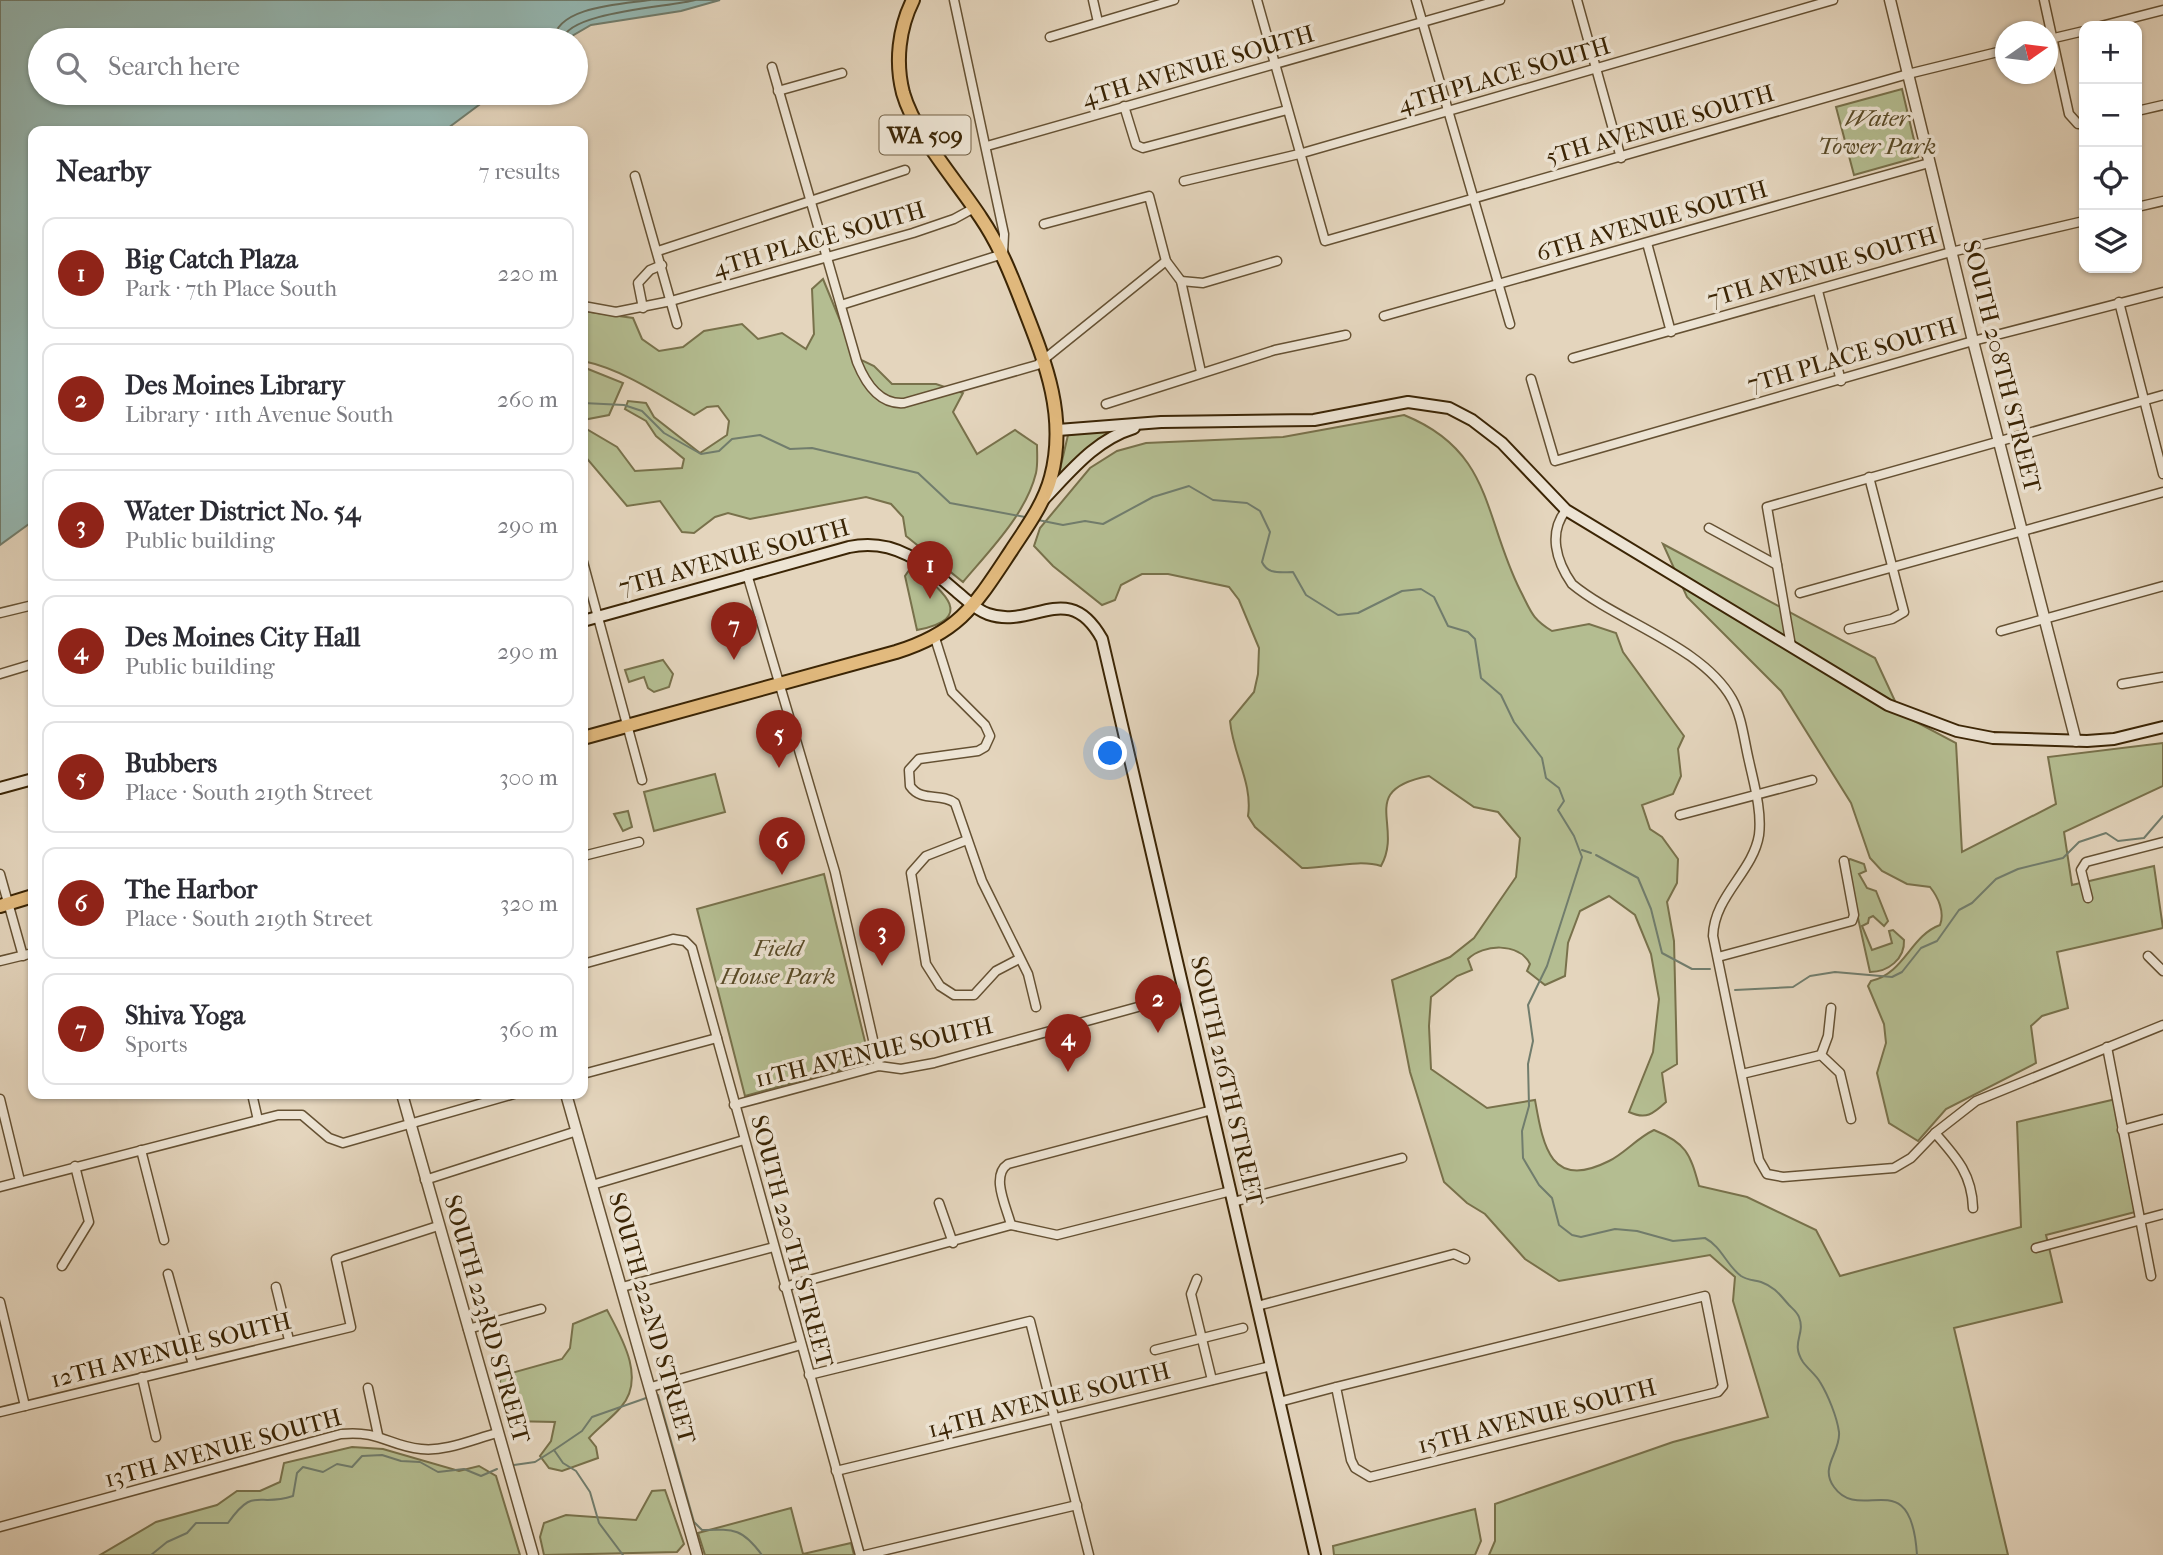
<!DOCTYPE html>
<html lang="en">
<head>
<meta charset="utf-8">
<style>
  :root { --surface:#fff; --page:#f2f2f3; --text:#2b2b33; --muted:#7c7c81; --line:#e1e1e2; --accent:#8f2418 }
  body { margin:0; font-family:"IM FELL French Canon",serif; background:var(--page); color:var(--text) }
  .controls { position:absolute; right:21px; top:21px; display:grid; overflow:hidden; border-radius:14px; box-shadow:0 2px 5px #0004 }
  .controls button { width:63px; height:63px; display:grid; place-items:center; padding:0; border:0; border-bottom:2px solid var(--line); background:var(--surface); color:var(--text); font:35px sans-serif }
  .compass { position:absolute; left:1995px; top:21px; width:63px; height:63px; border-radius:50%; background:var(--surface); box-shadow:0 2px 5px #0004; rotate:76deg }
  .you { position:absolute; left:1111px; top:754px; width:24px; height:24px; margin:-18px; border:5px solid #fff; border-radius:50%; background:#1a73e8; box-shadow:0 0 0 10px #1a73e833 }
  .badge { display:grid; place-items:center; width:46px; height:46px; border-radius:50%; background:var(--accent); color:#fff; font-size:23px; font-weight:700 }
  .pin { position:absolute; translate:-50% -58px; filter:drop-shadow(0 2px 4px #0008) }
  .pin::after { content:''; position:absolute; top:37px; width:24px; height:21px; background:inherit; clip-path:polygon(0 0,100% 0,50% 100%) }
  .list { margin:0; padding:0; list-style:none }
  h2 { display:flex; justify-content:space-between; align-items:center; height:91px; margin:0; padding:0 28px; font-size:30px }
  h2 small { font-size:23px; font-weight:400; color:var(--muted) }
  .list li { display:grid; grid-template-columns:46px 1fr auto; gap:21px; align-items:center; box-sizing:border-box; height:112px; margin:0 14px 14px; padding:0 14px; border:2px solid var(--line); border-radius:14px }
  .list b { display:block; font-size:26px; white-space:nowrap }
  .list p { margin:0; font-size:23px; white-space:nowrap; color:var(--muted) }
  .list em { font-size:23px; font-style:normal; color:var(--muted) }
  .icon { flex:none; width:38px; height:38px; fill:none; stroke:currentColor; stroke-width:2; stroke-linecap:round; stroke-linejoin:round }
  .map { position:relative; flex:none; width:2163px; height:1555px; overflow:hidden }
  .search { position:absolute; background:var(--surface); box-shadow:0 2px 5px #0004; left:28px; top:28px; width:560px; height:77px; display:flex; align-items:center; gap:18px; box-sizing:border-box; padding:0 24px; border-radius:38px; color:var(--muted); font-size:26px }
  .panel { position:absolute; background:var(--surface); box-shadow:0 2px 5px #0004; left:28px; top:126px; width:560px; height:973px; border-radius:14px }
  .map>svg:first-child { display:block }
</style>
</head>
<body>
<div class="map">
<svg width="2163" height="1555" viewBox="0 0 2163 1555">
  <rect width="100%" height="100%" fill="#e4d5bd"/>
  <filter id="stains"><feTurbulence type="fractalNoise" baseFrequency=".00286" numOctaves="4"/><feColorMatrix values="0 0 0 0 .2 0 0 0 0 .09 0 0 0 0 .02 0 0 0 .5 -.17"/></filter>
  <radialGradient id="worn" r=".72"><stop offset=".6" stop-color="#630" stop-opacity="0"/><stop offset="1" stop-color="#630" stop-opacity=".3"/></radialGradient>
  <!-- green -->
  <g fill="#b4bd91" stroke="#78714b" stroke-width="2">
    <polygon points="1902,89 1918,157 1854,175 1836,107"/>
    <path d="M 823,279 L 855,357 L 874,366 L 892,384 L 936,384 L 963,393 L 953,412 L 977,454 L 1015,430 L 1037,445 C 1037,454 1038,464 1036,473 C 1026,514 990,550 963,582 L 906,536 L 903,517 L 891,504 L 866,497 L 750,519 L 728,513 L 715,517 L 694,533 L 682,532 L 660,501 L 627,506 L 583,454 L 583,427 L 617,447 L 635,471 L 682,468 L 684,459 L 656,436 L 646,421 L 625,409 L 628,401 L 646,403 L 654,417 L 700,453 L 727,435 L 729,421 L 718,406 L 707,407 L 694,415 C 660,395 622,369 583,361 L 583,311 L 633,318 L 642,339 L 659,351 L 683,347 L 704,331 L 742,324 L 758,339 L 782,333 L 806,349 L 814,334 L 812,289 Z"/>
    <polygon points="583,367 623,383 609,415 583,420"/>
    <path d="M 1404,415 C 1493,451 1483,516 1520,590 C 1531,611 1531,618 1552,631 L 1589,624 L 1616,633 L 1623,652 L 1684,736 L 1678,749 L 1681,776 L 1673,794 L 1642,805 L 1650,829 L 1662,837 L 1678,859 L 1677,883 L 1667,902 L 1674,941 L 1677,1064 L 1662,1073 L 1666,1102 C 1653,1114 1646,1120 1629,1112 L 1653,1052 L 1659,999 L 1651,954 L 1635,915 L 1609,896 L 1580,911 L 1568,943 L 1565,976 L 1545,985 L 1527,971 L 1530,964 C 1519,942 1483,944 1468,959 L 1472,970 L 1457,976 L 1431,997 L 1429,1026 L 1431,1069 L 1487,1108 L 1535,1100 C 1543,1145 1550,1191 1609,1161 C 1625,1153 1637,1138 1654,1130 C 1686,1143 1690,1153 1699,1186 L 1747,1197 L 1816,1230 L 1840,1276 L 2021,1227 L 2017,1122 L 2116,1099 L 2139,1211 L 2046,1235 L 2062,1302 L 1954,1328 L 2008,1555 L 1489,1555 L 1495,1541 L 1495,1504 L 1673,1442 L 1768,1417 L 1733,1301 L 1735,1277 L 1710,1255 L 1559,1281 L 1525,1259 L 1485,1214 L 1467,1203 L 1444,1182 L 1410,1072 L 1392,980 L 1450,957 L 1474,938 L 1516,877 L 1520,838 L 1498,812 L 1474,807 L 1429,776 C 1356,790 1404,825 1381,866 C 1360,859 1327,868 1302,868 L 1255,827 L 1248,816 C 1253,783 1233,755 1230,721 L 1254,692 L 1258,674 L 1259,648 L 1239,600 L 1229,587 L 1168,574 L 1142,574 L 1121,585 L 1115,600 L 1102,605 L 1053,566 L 1034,546 L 1040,528 L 1090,468 L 1117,451 L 1146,443 L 1283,437 Z"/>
    <polygon points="1125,427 1095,443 1058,478 1068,435"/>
    <path d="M 1663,544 L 1875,658 L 1901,714 L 1956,743 L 1962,852 L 2056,804 L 2048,757 L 2163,743 L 2163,786 L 2064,832 L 2072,885 L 2154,866 L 2163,928 L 2057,952 L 2068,1008 L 2042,1016 L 2031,1026 L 2036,1063 L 1946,1109 L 1918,1141 L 1889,1123 L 1877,1073 L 1886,1043 L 1884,1024 L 1868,986 L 1871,981 C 1905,973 1910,936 1940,925 C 1945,912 1938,897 1930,887 L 1907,884 L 1882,871 L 1870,858 L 1851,803 L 1781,691 L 1687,597 Z"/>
    <path d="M 912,566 C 940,589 980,618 917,630 L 905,576 Z"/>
    <polygon points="663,660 673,674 669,687 654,692 648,688 644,677 629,682 625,670"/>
    <polygon points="715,774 725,812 654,831 644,792"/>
    <polygon points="628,811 632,827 623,831 614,814"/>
    <path d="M 1850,859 L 1864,864 L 1866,871 L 1859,874 L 1867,888 L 1876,891 L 1888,921 L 1884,926 L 1873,916 L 1869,918 L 1868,923 L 1862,926 L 1872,950 L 1892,943 L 1889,931 L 1893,930 L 1904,940 C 1905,959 1888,972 1870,972 L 1846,864 Z"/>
    <polygon points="824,874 870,1062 745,1096 697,909"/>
    <path d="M 607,1310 C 622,1338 646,1379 621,1407 C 612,1418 599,1427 589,1438 L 596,1447 L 598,1458 L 562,1471 L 549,1468 L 540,1456 L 551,1441 L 555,1422 L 507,1421 L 499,1388 L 501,1376 L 562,1359 L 570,1348 L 573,1324 Z"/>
    <polygon points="352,1447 383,1449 459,1471 479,1466 496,1476 520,1555 100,1555 156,1522 217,1505 237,1491 260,1491 280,1482 284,1463"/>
    <polygon points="665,1490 684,1544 677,1552 544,1555 540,1537 544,1523 566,1515 636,1520 652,1491"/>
    <polygon points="791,1508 803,1554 851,1543 854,1555 705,1555 698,1533"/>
    <polygon points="1475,1509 1481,1541 1475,1555 1334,1555 1333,1546"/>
  </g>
  <!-- water -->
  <polygon fill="#95b8b3" stroke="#717d6d" stroke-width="2" points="0,0 720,0 681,11 591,25 565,40 40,40 40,93 495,93 444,131 33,131 33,521 0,545"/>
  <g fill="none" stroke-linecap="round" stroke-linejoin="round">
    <!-- shore -->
    <g stroke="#686e5c" stroke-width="2">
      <path d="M 554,40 C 556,6 625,4 650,0"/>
      <path d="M 563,40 C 566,12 670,7 695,0"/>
    </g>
    <!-- stream -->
    <g stroke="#717d6d" stroke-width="2">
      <polyline points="583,403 624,405 642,411 664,433 701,454 719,451 732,439 760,435 790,449 812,448 918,473 950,503 1025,517"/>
      <path d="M 1038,520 L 1063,525 L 1085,521 L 1103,524 L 1153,497 L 1189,486 L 1213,500 L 1247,503 L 1260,511 L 1270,532 L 1262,562 C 1268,575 1281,572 1293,572 L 1306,595 L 1338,615 L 1358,613 L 1402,591 L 1421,589 L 1434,597 L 1448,626 L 1468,632 L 1475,639 L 1481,678 L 1501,695 L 1514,722 L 1542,758 L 1546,778 L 1559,788 L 1564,801 L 1558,810 L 1574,836 L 1582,857 L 1547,966 L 1528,1005 L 1533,1041 L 1528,1064 L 1529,1106 L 1522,1131 L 1523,1158 L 1539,1185 L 1552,1198 L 1559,1225 L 1572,1235 L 1581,1237 L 1615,1229 L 1637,1231 L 1673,1241 L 1705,1238 C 1722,1247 1726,1265 1741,1276 C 1747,1280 1754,1280 1761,1282 C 1775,1287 1780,1295 1789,1305 C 1793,1309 1797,1312 1799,1317 C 1806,1335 1790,1342 1803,1362 C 1808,1369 1816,1375 1820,1382 C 1828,1395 1837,1417 1839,1432 C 1841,1452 1819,1467 1834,1487 C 1861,1525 1911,1461 1917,1555"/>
      <polyline points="1582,850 1591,853"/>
      <polyline points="1596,855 1638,878 1651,909 1662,953 1692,969 1710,969"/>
      <polyline points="1735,990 1793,987 1810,976 1835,972 1892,977 1902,972 1921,948 1937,941 1959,910 1972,903 1996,879 2018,869 2063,858 2079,842 2106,833 2118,841 2144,838 2163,816"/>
      <path d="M 658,1395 L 694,1522 L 702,1530 C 734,1529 742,1528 762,1555"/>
      <polyline points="554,1450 582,1431 592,1417 649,1397"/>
      <polyline points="514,1465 535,1462 554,1450 563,1463 576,1471 590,1492 599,1523 623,1555"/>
      <path d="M 151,1555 L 167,1542 L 187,1533 L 196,1523 L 228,1523 C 255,1485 256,1508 293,1496 L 297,1473 L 303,1467 L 323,1472 L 337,1464 L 352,1467 L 362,1456 L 382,1455 L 401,1461 L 420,1462 L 438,1472 L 464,1469 L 481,1476 L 497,1469"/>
    </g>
    <defs>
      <g id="minor">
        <polyline points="1093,0 1098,22"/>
        <polyline points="1257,0 1325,241 1908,74 2006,50"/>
        <polyline points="1416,0 1510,324"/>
        <polyline points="1577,0 1621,158"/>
        <polyline points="2044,0 2069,114 2078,124 2084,124"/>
        <polyline points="2101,26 2163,10"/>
        <polyline points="1050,37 1174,0"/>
        <polyline points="2050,39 2084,31"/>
        <path d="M 772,67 L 857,362 C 865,382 879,405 904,403 L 1037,365 L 1166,261"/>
        <polyline points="778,91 842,73"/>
        <polyline points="1124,106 1136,145 1143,148 1287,110"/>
        <polyline points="2137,111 2163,105"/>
        <polyline points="987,146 1500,0"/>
        <polyline points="635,176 677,324"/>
        <polyline points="1184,181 1299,154 1833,0"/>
        <polyline points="2137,207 2163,201"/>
        <polyline points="1044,224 1149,196 1166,261 1181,281 1201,372"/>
        <polyline points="1647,243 1671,332"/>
        <polyline points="658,251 905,170"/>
        <polyline points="1181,281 1203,283 1277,261"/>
        <polyline points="1818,291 1841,381"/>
        <polyline points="2119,302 2163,474"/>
        <polyline points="841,305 1003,254 1004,234 954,0"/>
        <polyline points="583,306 616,312 671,301 913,233 954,219 974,208"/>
        <polyline points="643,308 638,283 650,270 662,265"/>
        <polyline points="1384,316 1929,163"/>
        <polyline points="1573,358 1951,252 2084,221"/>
        <polyline points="1531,379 1555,461 1973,341 2163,292"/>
        <polyline points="1106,404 1275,350 1346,335"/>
        <path d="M 1566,510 C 1548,533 1556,561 1572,584 C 1618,622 1702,646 1732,699 C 1742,717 1744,740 1749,761 C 1754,784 1762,811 1759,835 C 1753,872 1714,896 1713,936 L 1759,1160 L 1767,1174 L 1783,1177 L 1894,1168 L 1911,1158 L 1935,1133 L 1976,1101 L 2163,1025"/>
        <polyline points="1709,528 1777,565"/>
        <polyline points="583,562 642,780"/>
        <polyline points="747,574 835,872 879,1066"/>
        <polyline points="1800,593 2163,492"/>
        <polyline points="0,613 33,605"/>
        <polyline points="1849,629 1892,619 1904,612 1869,477"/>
        <polyline points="2001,631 2163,586"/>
        <path d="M 935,638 L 952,692 L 985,725 L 990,736 L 985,747 L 978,751 L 919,759 L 909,770 L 910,786 C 922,803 940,792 955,803 L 982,881 L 1028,974 L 1036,1007"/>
        <polyline points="1791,646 1767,507 2163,395"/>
        <polyline points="0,674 33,664"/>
        <polyline points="2122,684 2163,677"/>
        <polyline points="1680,815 1812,780"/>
        <polyline points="967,840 926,856 911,873 926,964 940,986 954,995 974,995 996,971 1019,959"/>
        <polyline points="583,856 639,842"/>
        <polyline points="0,874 23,956"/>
        <polyline points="2088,898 2081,870 2086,862 2163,842"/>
        <polyline points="2148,956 2163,971"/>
        <polyline points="1718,957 1852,921 1854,915 1844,861"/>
        <polyline points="0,961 33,953"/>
        <polyline points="583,964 673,939 685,941 692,948 860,1555"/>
        <polyline points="1831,1008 1828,1036 1821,1055 1840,1073 1851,1119"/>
        <polyline points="2107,1047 2151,1276"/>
        <polyline points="583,1074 717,1038"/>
        <polyline points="1742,1074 1821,1055"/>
        <polyline points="252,1094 258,1120"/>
        <polyline points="0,1099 20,1181"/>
        <polyline points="734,1105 879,1066 901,1069 934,1063 1185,994"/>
        <polyline points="2122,1130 2163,1119"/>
        <path d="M 1935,1133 C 1956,1157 1972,1174 1973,1208"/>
        <polyline points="141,1150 164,1240"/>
        <polyline points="425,1180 577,1131"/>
        <polyline points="592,1185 744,1140"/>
        <polyline points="0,1187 278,1115 302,1115 329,1138 343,1143 514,1094"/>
        <polyline points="1233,1202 1402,1158"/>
        <polyline points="939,1203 953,1243"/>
        <path d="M 1011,1225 C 1007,1208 990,1176 1008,1164 L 1212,1110"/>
        <polyline points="2036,1248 2163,1214"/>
        <polyline points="62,1266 89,1222 75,1166"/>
        <polyline points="168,1274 193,1365"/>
        <polyline points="1197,1279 1191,1294 1212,1380"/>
        <polyline points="276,1287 289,1340"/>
        <polyline points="622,1287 774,1247"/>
        <polyline points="784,1287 1011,1225 1057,1235 1231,1191"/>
        <polyline points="0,1302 25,1406"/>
        <polyline points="1257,1306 1454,1254 1465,1259"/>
        <polyline points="468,1329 541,1309"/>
        <polyline points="1155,1350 1243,1328"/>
        <polyline points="809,1375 1030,1321 1089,1555"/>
        <polyline points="142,1377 156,1437"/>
        <polyline points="651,1387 801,1345"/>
        <polyline points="368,1388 378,1435"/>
        <polyline points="1279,1402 1336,1387 1705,1296 1723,1386 1718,1392 1370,1477 1355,1468 1351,1460 1336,1387"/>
        <polyline points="0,1412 351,1327 336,1259 438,1226"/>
        <polyline points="836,1471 1271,1366"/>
        <path d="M 0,1527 L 341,1434 C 380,1430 389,1446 421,1449 C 445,1452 474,1439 497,1433"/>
        <polyline points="865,1555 1077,1505"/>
      </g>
      <g id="tertiary">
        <polyline points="1890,0 1973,341 2076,741"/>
        <polyline points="402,1094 533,1555"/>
        <polyline points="566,1094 697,1555"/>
      </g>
      <g id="secondary">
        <polyline points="1058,430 1161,422 1314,420 1408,402 1449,408 1472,420 1502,443 1566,510 1888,705 1957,731 1993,738 2087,741 2114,739 2163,727"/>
        <path d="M 1044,499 C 1071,471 1095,440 1134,428"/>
        <path d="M 583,621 L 849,547 C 895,537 925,564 957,592 C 967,600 976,610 988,614 C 1033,630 1068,578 1102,639 L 1315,1555"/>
        <polyline points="0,788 33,779"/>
      </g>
      <g id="primary">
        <path d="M 583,738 L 896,652 C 960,632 975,605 1011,551 C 1026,528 1044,504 1051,477 C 1067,417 1046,364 1024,308 C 1012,277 1000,246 981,218 C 957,181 915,135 903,93 C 895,62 899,28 913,0"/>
        <polyline points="0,906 33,896"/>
      </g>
    </defs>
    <!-- minor casing -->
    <use href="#minor" stroke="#655133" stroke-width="11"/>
    <!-- tertiary casing -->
    <use href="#tertiary" stroke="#655133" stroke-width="13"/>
    <!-- secondary casing -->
    <use href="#secondary" stroke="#3b2505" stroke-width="14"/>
    <!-- primary casing -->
    <use href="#primary" stroke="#3b2505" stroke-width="16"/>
    <!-- minor -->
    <use href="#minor" stroke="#ede4d4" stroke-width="8"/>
    <!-- tertiary -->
    <use href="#tertiary" stroke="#ede4d4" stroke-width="10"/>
    <!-- secondary -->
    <use href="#secondary" stroke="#ede4d4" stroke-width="10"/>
    <!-- primary -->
    <use href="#primary" stroke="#e2ba7e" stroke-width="12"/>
  </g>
  <g text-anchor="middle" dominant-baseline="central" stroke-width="7" stroke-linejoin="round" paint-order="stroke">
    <!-- shield labels -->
    <rect fill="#ede4d4" stroke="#705e43" stroke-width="2" x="879.5" y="115.5" width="91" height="39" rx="5"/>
    <g font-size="23" font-weight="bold" fill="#3b2505">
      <text x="925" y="135">WA 509</text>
    </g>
    <!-- street labels -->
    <g font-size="24" fill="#3b2505" stroke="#ede4d4">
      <text transform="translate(1198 66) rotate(-16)">4TH AVENUE SOUTH</text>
      <text transform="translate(1504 75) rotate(-16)">4TH PLACE SOUTH</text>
      <text transform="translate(1660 125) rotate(-16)">5TH AVENUE SOUTH</text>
      <text transform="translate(1652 221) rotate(-16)">6TH AVENUE SOUTH</text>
      <text transform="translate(819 239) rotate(-16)">4TH PLACE SOUTH</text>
      <text transform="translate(1822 267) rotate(-16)">7TH AVENUE SOUTH</text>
      <text transform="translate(1852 355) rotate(-16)">7TH PLACE SOUTH</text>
      <text transform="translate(2002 366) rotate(76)">SOUTH 208TH STREET</text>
      <text transform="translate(734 557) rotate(-15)">7TH AVENUE SOUTH</text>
      <text transform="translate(874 1052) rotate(-13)">11TH AVENUE SOUTH</text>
      <text transform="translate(1227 1081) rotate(77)">SOUTH 216TH STREET</text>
      <text transform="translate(792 1241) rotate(75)">SOUTH 220TH STREET</text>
      <text transform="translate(652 1318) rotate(74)">SOUTH 222ND STREET</text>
      <text transform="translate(487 1319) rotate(74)">SOUTH 223RD STREET</text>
      <text transform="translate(171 1350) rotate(-14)">12TH AVENUE SOUTH</text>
      <text transform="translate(1049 1400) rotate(-14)">14TH AVENUE SOUTH</text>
      <text transform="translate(1537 1416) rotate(-14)">15TH AVENUE SOUTH</text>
      <text transform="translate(223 1448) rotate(-15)">13TH AVENUE SOUTH</text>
    </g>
    <!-- park labels -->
    <g font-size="24" font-style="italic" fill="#594b28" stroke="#ede4d4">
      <text x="1877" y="118">Water<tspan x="1877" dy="28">Tower Park</tspan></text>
      <text x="778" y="948">Field<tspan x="778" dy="28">House Park</tspan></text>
    </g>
  </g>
  <rect width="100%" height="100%" filter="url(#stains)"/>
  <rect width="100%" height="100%" fill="url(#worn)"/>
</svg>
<div class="controls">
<button>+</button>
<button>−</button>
<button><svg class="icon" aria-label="locate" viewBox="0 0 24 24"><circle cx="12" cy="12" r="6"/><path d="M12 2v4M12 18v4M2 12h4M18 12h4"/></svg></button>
<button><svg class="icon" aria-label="layers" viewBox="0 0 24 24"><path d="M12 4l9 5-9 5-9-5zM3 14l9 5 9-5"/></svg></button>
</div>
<svg class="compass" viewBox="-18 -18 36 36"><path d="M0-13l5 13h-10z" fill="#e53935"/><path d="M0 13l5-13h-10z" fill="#7c7c81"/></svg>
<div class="you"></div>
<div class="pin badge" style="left:930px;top:599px">1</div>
<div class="pin badge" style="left:1158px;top:1033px">2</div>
<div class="pin badge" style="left:882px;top:966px">3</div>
<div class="pin badge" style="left:1068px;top:1072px">4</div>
<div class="pin badge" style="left:779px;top:768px">5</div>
<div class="pin badge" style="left:782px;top:875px">6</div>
<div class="pin badge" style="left:734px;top:660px">7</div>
<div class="search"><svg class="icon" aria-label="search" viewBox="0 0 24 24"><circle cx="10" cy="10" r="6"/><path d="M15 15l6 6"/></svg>Search here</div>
<section class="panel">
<h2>Nearby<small>7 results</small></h2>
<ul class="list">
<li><span class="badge">1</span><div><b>Big Catch Plaza</b><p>Park · 7th Place South</p></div><em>220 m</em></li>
<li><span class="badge">2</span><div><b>Des Moines Library</b><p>Library · 11th Avenue South</p></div><em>260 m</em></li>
<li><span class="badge">3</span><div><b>Water District No. 54</b><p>Public building</p></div><em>290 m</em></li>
<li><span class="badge">4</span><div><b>Des Moines City Hall</b><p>Public building</p></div><em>290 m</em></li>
<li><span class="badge">5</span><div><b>Bubbers</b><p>Place · South 219th Street</p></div><em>300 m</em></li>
<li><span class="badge">6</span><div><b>The Harbor</b><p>Place · South 219th Street</p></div><em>320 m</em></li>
<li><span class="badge">7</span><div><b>Shiva Yoga</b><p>Sports</p></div><em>360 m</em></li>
</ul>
</section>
</div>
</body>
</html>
